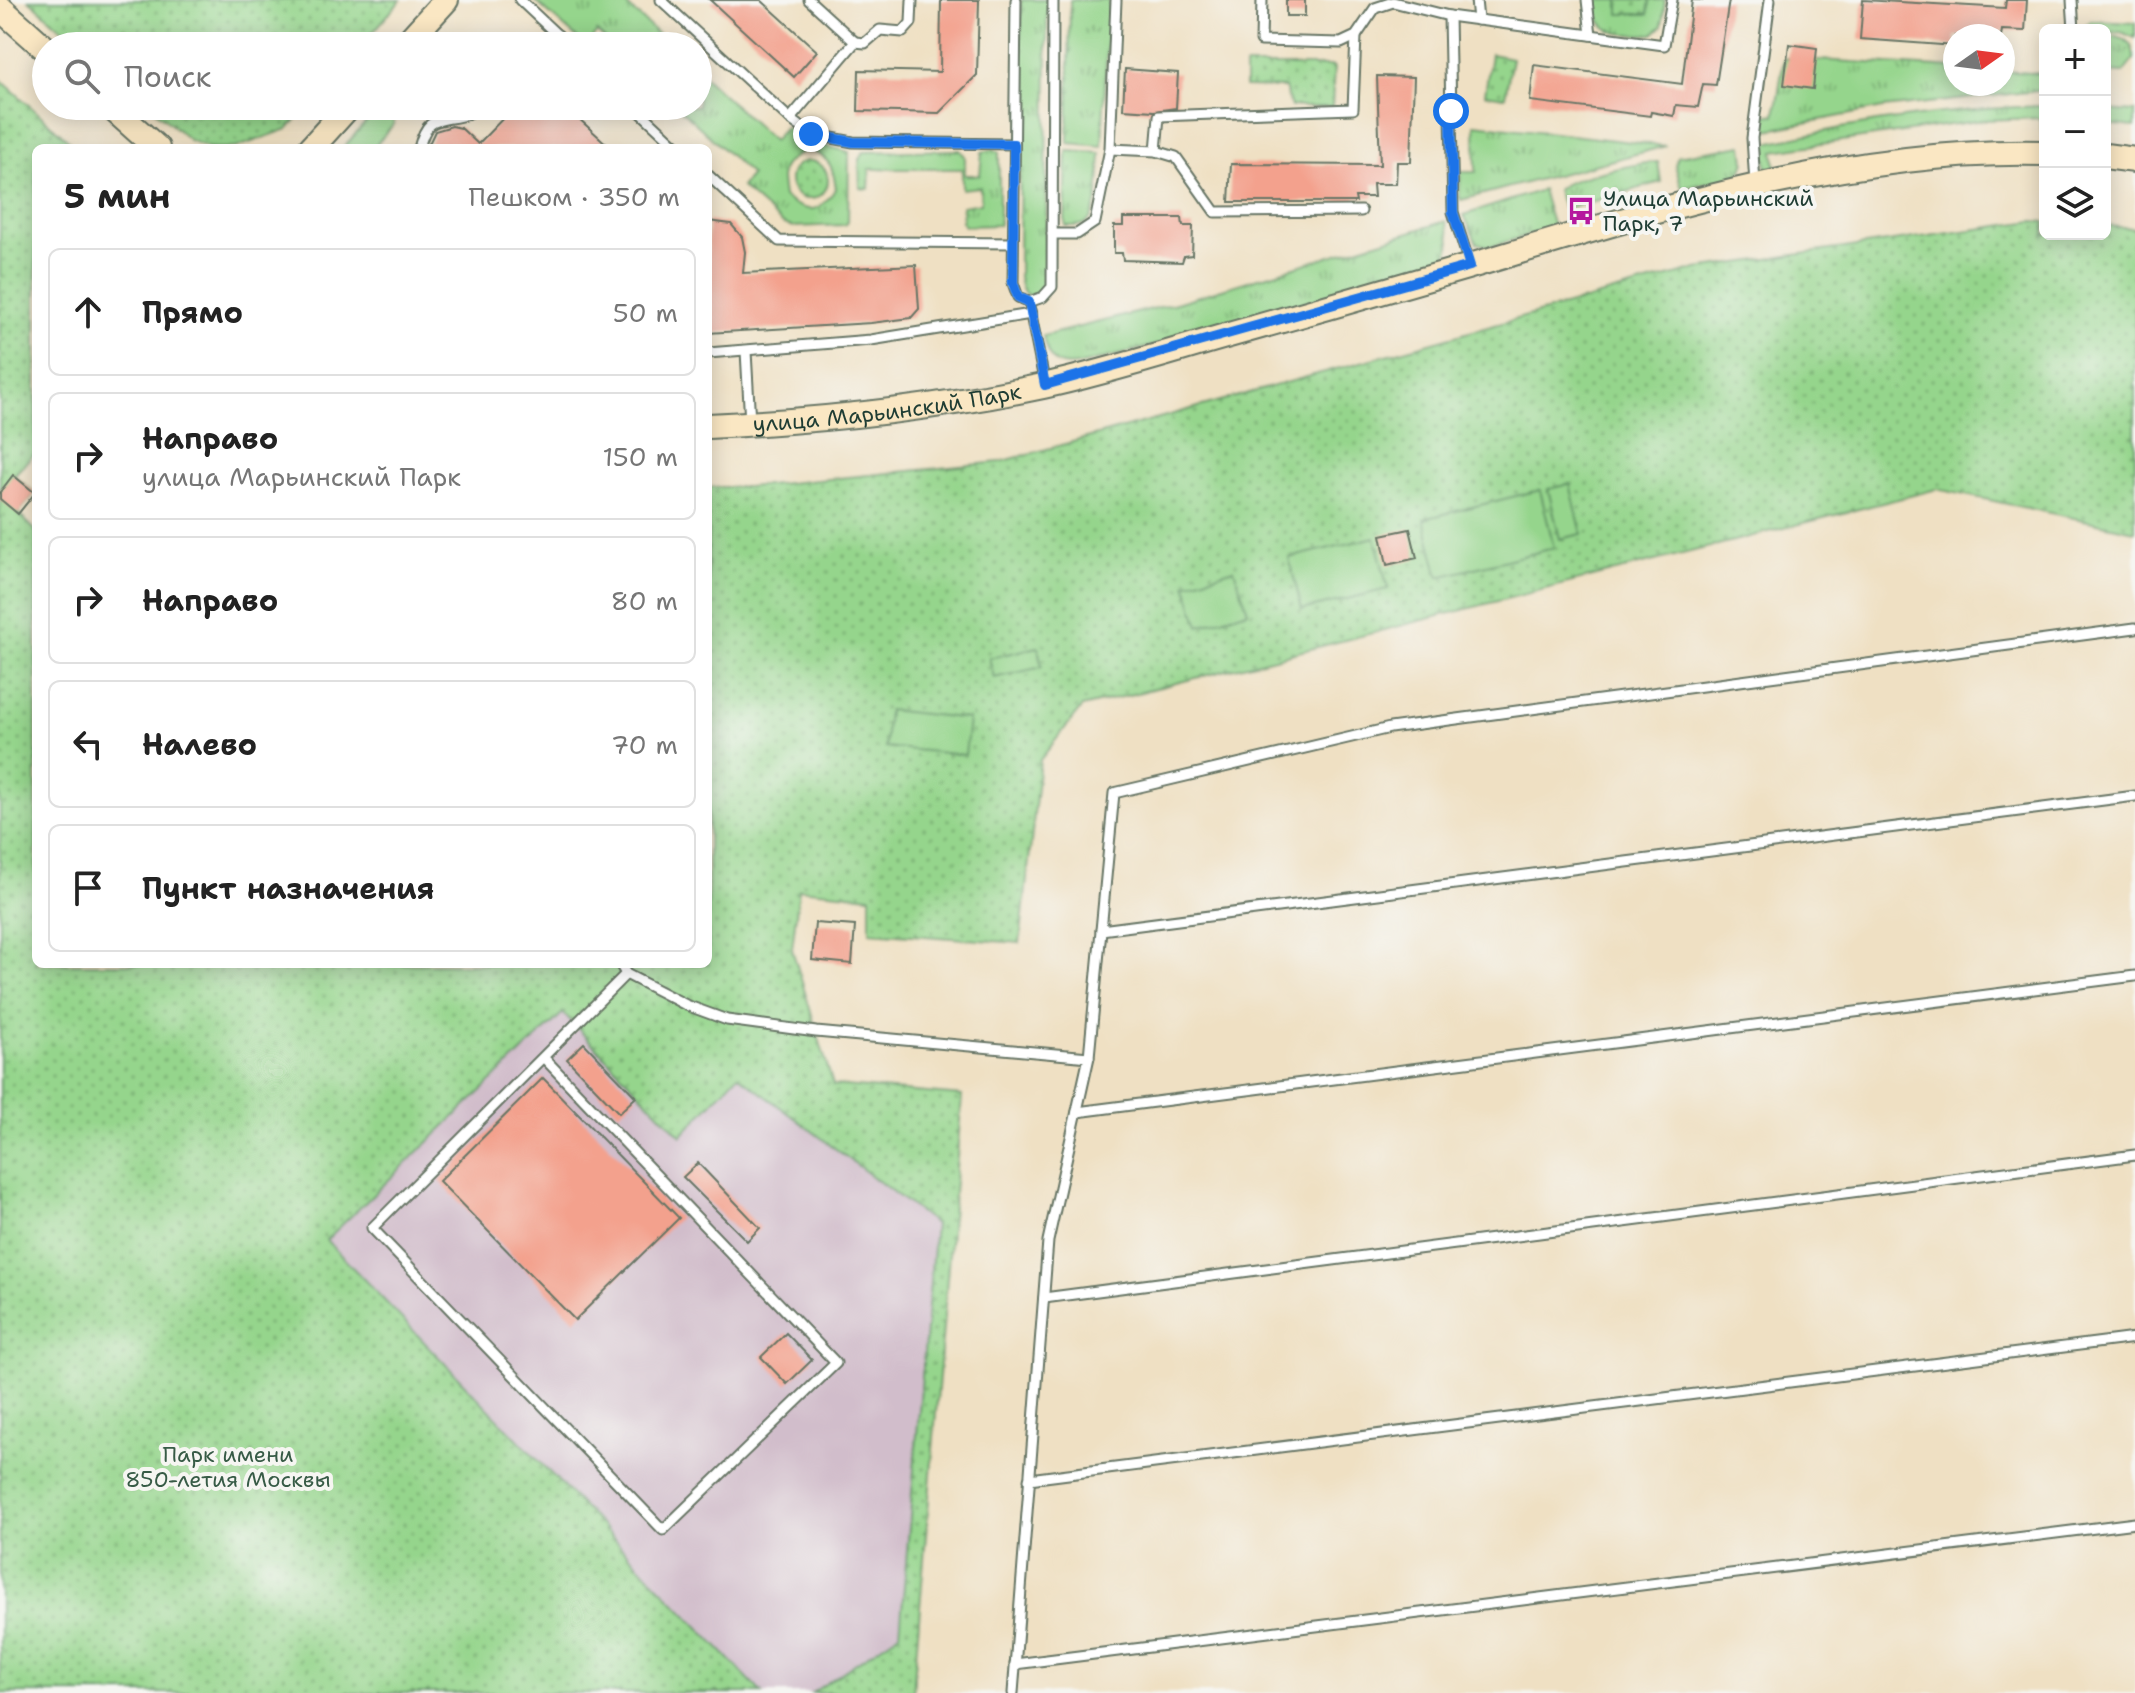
<!DOCTYPE html>
<html lang="ru">
<head>
<meta charset="utf-8">
<style>
  :root { --surface:#fff; --page:#f6f6f6; --text:#222; --muted:#767676; --line:#e0e0e0 }
  body { margin:0; font-family:"Shantell Sans",sans-serif; background:var(--page); color:var(--text) }
  .controls { position:absolute; right:24px; top:24px; display:grid; overflow:hidden; border-radius:12px; box-shadow:0 4px 20px #0003 }
  .controls button { width:72px; height:72px; display:grid; place-items:center; padding:0; border:0; border-bottom:2px solid var(--line); background:var(--surface); color:var(--text); font:40px sans-serif }
  .compass { position:absolute; left:1943px; top:24px; width:72px; height:72px; border-radius:50%; background:var(--surface); box-shadow:0 4px 20px #0003; rotate:76deg }
  .stop { position:absolute; width:24px; height:24px; margin:-18px; border:6px solid #1a73e8; border-radius:50%; background:#fff }
  .stop.end { background:#1a73e8; border-color:#fff; box-shadow:0 2px 8px #0008 }
  .list { margin:0; padding:0; list-style:none }
  h2 { display:flex; justify-content:space-between; align-items:center; height:104px; margin:0; padding:0 32px; font-size:34px }
  h2 small { font-size:26px; font-weight:400; color:var(--muted) }
  .list li { display:grid; grid-template-columns:52px 1fr auto; gap:24px; align-items:center; box-sizing:border-box; height:128px; margin:0 16px 16px; padding:0 16px; border:2px solid var(--line); border-radius:12px }
  .list b { display:block; font-size:30px; white-space:nowrap }
  .list p { margin:0; font-size:26px; white-space:nowrap; color:var(--muted) }
  .list em { font-size:26px; font-style:normal; color:var(--muted) }
  .icon { flex:none; width:44px; height:44px; fill:none; stroke:currentColor; stroke-width:2; stroke-linecap:round; stroke-linejoin:round }
  .map { position:relative; flex:none; width:2135px; height:1693px; overflow:hidden }
  .search { position:absolute; background:var(--surface); box-shadow:0 4px 20px #0003; left:32px; top:32px; width:680px; height:88px; display:flex; align-items:center; gap:20px; box-sizing:border-box; padding:0 28px; border-radius:44px; color:var(--muted); font-size:30px }
  .panel { position:absolute; background:var(--surface); box-shadow:0 4px 20px #0003; left:32px; top:144px; width:680px; height:824px; border-radius:12px }
  .map>svg:first-child { display:block }
</style>
</head>
<body>
<div class="map">
<svg width="2135" height="1693" viewBox="0 0 2135 1693">
  <defs>
    <pattern id="grass-tufts" width="24" height="20" patternUnits="userSpaceOnUse" patternTransform="scale(2)"><rect width="24" height="20" fill="#95d58c"/><path d="M3 7l-1-3M5 7V3M7 7l1-3M15 17l-1-3M17 17v-4M19 17l1-3" fill="none" stroke="#79ae73"/></pattern>
    <pattern id="park-dots" width="8" height="8" patternUnits="userSpaceOnUse" patternTransform="scale(2)"><rect width="8" height="8" fill="#95d58c"/><path d="M2 2h.1M6 6h.1" fill="none" stroke="#79ae73" stroke-width="1.8" stroke-linecap="round"/></pattern>
  </defs>
  <rect width="100%" height="100%" fill="#f6f6f2"/>
  <filter id="ink" filterUnits="userSpaceOnUse"><feTurbulence type="fractalNoise" baseFrequency=".0125" numOctaves="2"/><feDisplacementMap in="SourceGraphic" scale="16" xChannelSelector="R" yChannelSelector="G"/><feConvolveMatrix kernelMatrix="1 2 1 2 8 2 1 2 1" color-interpolation-filters="sRGB"/></filter>
  <filter id="wash" filterUnits="userSpaceOnUse"><feTurbulence type="fractalNoise" baseFrequency=".006" numOctaves="4" result="noise"/><feDisplacementMap in="SourceGraphic" scale="32" xChannelSelector="R" yChannelSelector="G"/><feGaussianBlur stdDeviation="1.8" result="paint"/><feColorMatrix in="noise" values="0 0 0 0 0 0 0 0 0 0 0 0 0 0 0 0 0 1.4 0 .05"/><feComposite in="paint" operator="in"/></filter>
  <g filter="url(#wash)">
    <rect width="100%" height="100%" fill="#efe0c3"/>
    <!-- industrial -->
    <polygon fill="#d1bdcb" points="563,1013 738,1074 935,1224 900,1633 812,1693 762,1693 326,1240"/>
    <!-- grass -->
    <g fill="url(#grass-tufts)" stroke="#5a8960" stroke-width="2">
      <polygon points="534,0 621,0 671,46 612,46 597,32 586,46"/>
      <path d="M 1021,0 L 1047,0 L 1046,279 L 1039,295 C 1023,298 1021,290 1019,276 Z"/>
      <polygon points="1070,0 1109,0 1102,146 1068,143"/>
      <path d="M 1596,0 L 1619,0 L 1619,14 L 1648,14 L 1650,0 L 1665,0 L 1662,26 L 1653,34 C 1623,36 1595,36 1596,0 Z"/>
      <polygon points="2091,21 2135,23 2135,38 2121,32 2105,33 2105,30 2083,30 2084,26"/>
      <path d="M 2116,36 C 2128,39 2134,46 2134,59 L 2123,73 L 2105,72 L 2105,38 Z"/>
      <polygon points="1784,58 1955,68 1955,84 2003,84 2003,71 2045,74 2045,90 1883,108 1762,131 1758,113 1775,115"/>
      <path d="M 698,71 L 773,141 L 784,128 L 789,128 L 806,141 L 804,151 C 779,166 779,168 783,197 C 808,215 819,214 836,188 C 833,168 831,159 812,151 L 814,143 L 849,152 L 848,222 L 845,225 L 792,227 L 782,223 L 741,187 L 751,175 L 677,106 L 698,106 Z"/>
      <polygon points="380,106 391,112 394,124 373,148 343,148"/>
      <path d="M 2045,106 L 2045,140 L 2043,140 L 2040,118 L 1983,120 L 1774,151 L 1776,170 L 1767,168 L 1763,144 C 1856,123 1950,108 2045,106 Z"/>
      <polygon points="2105,110 2135,112 2135,127 2105,124"/>
      <polygon points="1475,124 1666,146 1461,200 1459,195 1461,172 1476,172"/>
      <polygon points="1743,145 1745,162 1739,176 1682,188 1675,165 1678,156"/>
      <polygon points="994,149 999,152 999,225 965,226 962,222 962,206 981,203 980,187 962,189 962,169 870,169 869,189 860,188 859,159 864,152 960,150 965,156 965,175 980,175 982,152"/>
      <path d="M 1067,151 L 1101,153 C 1100,171 1100,203 1090,219 C 1084,227 1074,226 1065,226 Z"/>
      <path d="M 1658,162 L 1661,182 L 1567,209 L 1563,207 L 1557,190 C 1567,177 1639,163 1658,162 Z"/>
      <polygon points="1542,190 1553,227 1490,247 1477,243 1464,215"/>
      <path d="M 1446,221 C 1450,238 1455,252 1438,264 L 1191,336 L 1079,365 C 1054,369 1047,358 1043,336 L 1176,303 Z"/>
    </g>
    <!-- park -->
    <g fill="url(#park-dots)" stroke="#5a8960" stroke-width="2">
      <polygon points="29,0 401,0 361,46 82,46"/>
      <polygon points="1619,0 1650,0 1648,14 1619,14"/>
      <polygon points="1491,54 1512,58 1505,97 1485,94"/>
      <polygon points="1245,66 1334,66 1332,107 1291,107 1285,88 1245,87"/>
      <polygon points="0,79 77,148 36,148 36,452 14,475 35,493 18,513 36,531 36,964 708,964 708,487 747,487 1000,462 1697,269 2034,221 2045,222 2045,234 2105,234 2105,226 2135,228 2135,531 1937,489 1082,707 1040,760 1020,943 870,932 870,896 799,889 792,949 833,1085 962,1096 913,1693 812,1693 900,1633 935,1224 738,1075 681,1136 563,1013 326,1240 762,1693 0,1693"/>
      <polygon points="150,106 308,106 288,129 235,148 209,148 189,140"/>
      <circle cx="809" cy="180" r="19"/>
    </g>
    <!-- pitch -->
    <g fill="#95d58c" stroke="#5a8960" stroke-width="2">
      <polygon points="1570,484 1582,534 1560,539 1548,489"/>
      <polygon points="1540,490 1554,548 1439,577 1424,519"/>
      <polygon points="1375,537 1388,589 1302,610 1289,558"/>
      <polygon points="1234,569 1248,611 1199,626 1186,584"/>
      <polygon points="1038,647 1042,667 994,678 989,658"/>
      <polygon points="888,710 969,719 965,755 885,747"/>
    </g>
    <g id="blocks">
      <!-- building -->
      <g fill="#f3a18d">
        <polygon points="710,0 761,0 817,51 794,77"/>
        <polygon points="941,0 979,0 977,75 939,113 858,111 859,70 940,72"/>
        <rect x="1286" y="0" width="19" height="16"/>
        <polygon points="1692,0 1729,0 1716,85 1703,84 1698,107 1676,105 1674,116 1651,112 1650,116 1530,101 1534,65 1682,84"/>
        <polygon points="1863,0 2005,8 2006,0 2027,0 2025,31 2002,30 2001,36 1955,36 1955,46 1860,39"/>
        <polygon points="1789,44 1817,48 1813,89 1784,85"/>
        <polygon points="1125,69 1178,73 1176,108 1154,111 1123,109"/>
        <polygon points="1377,76 1414,77 1411,162 1397,162 1396,184 1373,184 1374,197 1355,197 1356,202 1229,202 1231,164 1380,165"/>
        <polygon points="526,106 565,106 611,148 427,148 435,131 452,126 461,128 478,144 510,111 516,116"/>
        <polygon points="1123,218 1182,218 1183,226 1193,226 1192,255 1184,256 1182,262 1123,260 1122,253 1114,253 1114,226 1123,226"/>
        <polygon points="708,221 731,224 742,237 745,252 743,273 916,265 919,309 911,318 871,323 708,333"/>
        <polygon points="13,475 35,493 18,514 0,499 0,492"/>
        <polygon points="1410,529 1417,558 1387,565 1381,535"/>
        <polygon points="815,923 855,926 852,964 812,960"/>
        <polygon points="584,1043 636,1097 619,1113 567,1059"/>
        <polygon points="543,1078 679,1218 575,1320 439,1181"/>
        <polygon points="698,1163 760,1228 747,1241 683,1177"/>
        <polygon points="786,1333 812,1360 787,1384 761,1357"/>
      </g>
    </g>
  </g>
  <g filter="url(#ink)">
    <use href="#blocks" fill-opacity="0" stroke="#687666" stroke-width="2"/>
    <g fill="none" stroke-linecap="round" stroke-linejoin="round">
      <defs>
        <g id="lane">
          <polyline points="520,0 569,46"/>
          <polyline points="661,0 790,119 811,134 853,142 1014,144"/>
          <polyline points="1016,0 1013,283 1018,297 1029,302 1043,297 1052,287 1053,0"/>
          <polyline points="1262,0 1261,41 1341,43 1356,36 1375,8 1393,2 1449,16 1664,45 1672,0"/>
          <polyline points="1476,0 1478,20"/>
          <polyline points="1587,0 1591,35"/>
          <polyline points="2072,0 2074,30"/>
          <polyline points="1449,16 1453,212 1470,266"/>
          <polyline points="855,42 865,43 880,30 903,32 911,23 912,0"/>
          <polyline points="548,46 558,35"/>
          <polyline points="634,106 679,148"/>
          <polyline points="790,119 855,42 809,0"/>
          <path d="M 419,148 C 427,117 435,122 461,116 C 469,114 477,110 485,106"/>
          <polyline points="1110,149 1156,151 1176,157 1215,212 1361,211"/>
          <polyline points="1156,151 1159,116 1353,109 1356,36"/>
          <polyline points="708,175 779,241 1013,243"/>
          <polyline points="1755,183 1752,138 1770,0"/>
          <polyline points="1052,234 1077,234 1095,222 1110,149 1116,0"/>
          <polyline points="1030,310 1045,385"/>
          <polyline points="746,351 750,423"/>
          <polyline points="708,353 871,340 1031,314"/>
          <polyline points="1101,930 2135,796"/>
          <polyline points="620,964 626,974 686,1005 727,1020 816,1032 1089,1057"/>
          <polyline points="544,1058 836,1363 663,1530 372,1228 626,974"/>
          <polyline points="1077,1112 2135,976"/>
          <polyline points="1044,1298 2135,1155"/>
          <polyline points="1029,1479 2135,1338"/>
          <polyline points="1015,1664 2135,1523"/>
          <polyline points="1013,1693 1048,1241 1089,1057 1114,793 1390,728 2135,628"/>
        </g>
        <g id="secondary">
          <polyline points="0,8 46,49"/>
          <polyline points="404,46 446,0"/>
          <polyline points="110,106 157,148"/>
          <polyline points="311,148 349,106"/>
          <polyline points="2105,156 2135,160"/>
          <path id="s1" d="M 708,426 C 820,421 933,409 1043,386 C 1103,373 1163,354 1222,337 C 1304,314 1385,291 1467,267 C 1654,211 1847,148 2045,153"/>
        </g>
      </defs>
      <!-- lane casing -->
      <use href="#lane" stroke="#687666" stroke-width="13"/>
      <!-- secondary casing -->
      <use href="#secondary" stroke="#687666" stroke-width="28"/>
      <!-- lane -->
      <use href="#lane" stroke="#fff" stroke-width="9"/>
      <!-- secondary -->
      <use href="#secondary" stroke="#fae7c3" stroke-width="24"/>
    </g>
  </g>
  <g fill="none" stroke-linecap="round" stroke-linejoin="round" filter="url(#ink)">
    <!-- route -->
    <polyline stroke="#1a73e8" stroke-width="10" points="811,134 853,142 1014,144 1013,283 1018,297 1029,302 1045,385 1470,266 1453,212 1451,111"/>
  </g>
  <!-- icons -->
  <defs>
    <symbol id="bus-bare" viewBox="-9 -9 18 18"><path d="M-5-6H5V4H4V6H2V4H-2V6H-4V4H-5ZM-3.5-4V0h7V-4ZM-3.5 1.2v1.5H-2V1.2ZM2 1.2v1.5H3.5V1.2Z" fill="#b5179e" stroke="#f6f6f2" stroke-width="2.5" paint-order="stroke"/></symbol>
  </defs>
  <g fill-rule="evenodd">
    <use href="#bus-bare" x="1561" y="191" width="40" height="40"/>
  </g>
  <g text-anchor="middle" dominant-baseline="central" stroke-width="8" stroke-linejoin="round" paint-order="stroke">
    <!-- poi labels -->
    <g font-size="22" fill="#1f3d34" stroke="#f6f6f2" text-anchor="start">
      <text x="1603" y="198">Улица Марьинский<tspan x="1603" dy="25">Парк, 7</tspan></text>
    </g>
    <!-- street labels -->
    <g font-size="22" fill="#1f3d34" stroke="#f6f6f2">
      <text stroke="none"><textPath href="#s1" startOffset="180">улица Марьинский Парк</textPath></text>
    </g>
    <!-- park labels -->
    <g font-size="22" fill="#375b46" stroke="#f6f6f2">
      <text x="228" y="1454">Парк имени<tspan x="228" dy="25">850-летия Москвы</tspan></text>
    </g>
  </g>
</svg>
<div class="controls">
<button>+</button>
<button>−</button>
<button><svg class="icon" aria-label="layers" viewBox="0 0 24 24"><path d="M12 4l9 5-9 5-9-5zM3 14l9 5 9-5"/></svg></button>
</div>
<svg class="compass" viewBox="-18 -18 36 36"><path d="M0-13l5 13h-10z" fill="#e53935"/><path d="M0 13l5-13h-10z" fill="#767676"/></svg>
<div class="stop" style="left:1451px;top:111px"></div>
<div class="stop end" style="left:811px;top:134px"></div>
<div class="search"><svg class="icon" aria-label="search" viewBox="0 0 24 24"><circle cx="10" cy="10" r="6"/><path d="M15 15l6 6"/></svg>Поиск</div>
<section class="panel">
<h2>5 мин<small>Пешком · 350 m</small></h2>
<ul class="list">
<li><svg class="icon" aria-label="ahead" viewBox="0 0 24 24"><path d="M12 20V5M6 11l6-6 6 6"/></svg><div><b>Прямо</b></div><em>50 m</em></li>
<li><svg class="icon" aria-label="right" viewBox="0 0 24 24"><path d="M7 20v-9h11M14 6l5 5-5 5"/></svg><div><b>Направо</b><p>улица Марьинский Парк</p></div><em>150 m</em></li>
<li><svg class="icon" aria-label="right" viewBox="0 0 24 24"><path d="M7 20v-9h11M14 6l5 5-5 5"/></svg><div><b>Направо</b></div><em>80 m</em></li>
<li><svg class="icon" aria-label="left" viewBox="0 0 24 24"><path d="M17 20v-9H6M10 6l-5 5 5 5"/></svg><div><b>Налево</b></div><em>70 m</em></li>
<li><svg class="icon" aria-label="arrive" viewBox="0 0 24 24"><path d="M6 21V4h12l-3 4 3 4H6"/></svg><div><b>Пункт назначения</b></div></li>
</ul>
</section>
</div>
</body>
</html>
